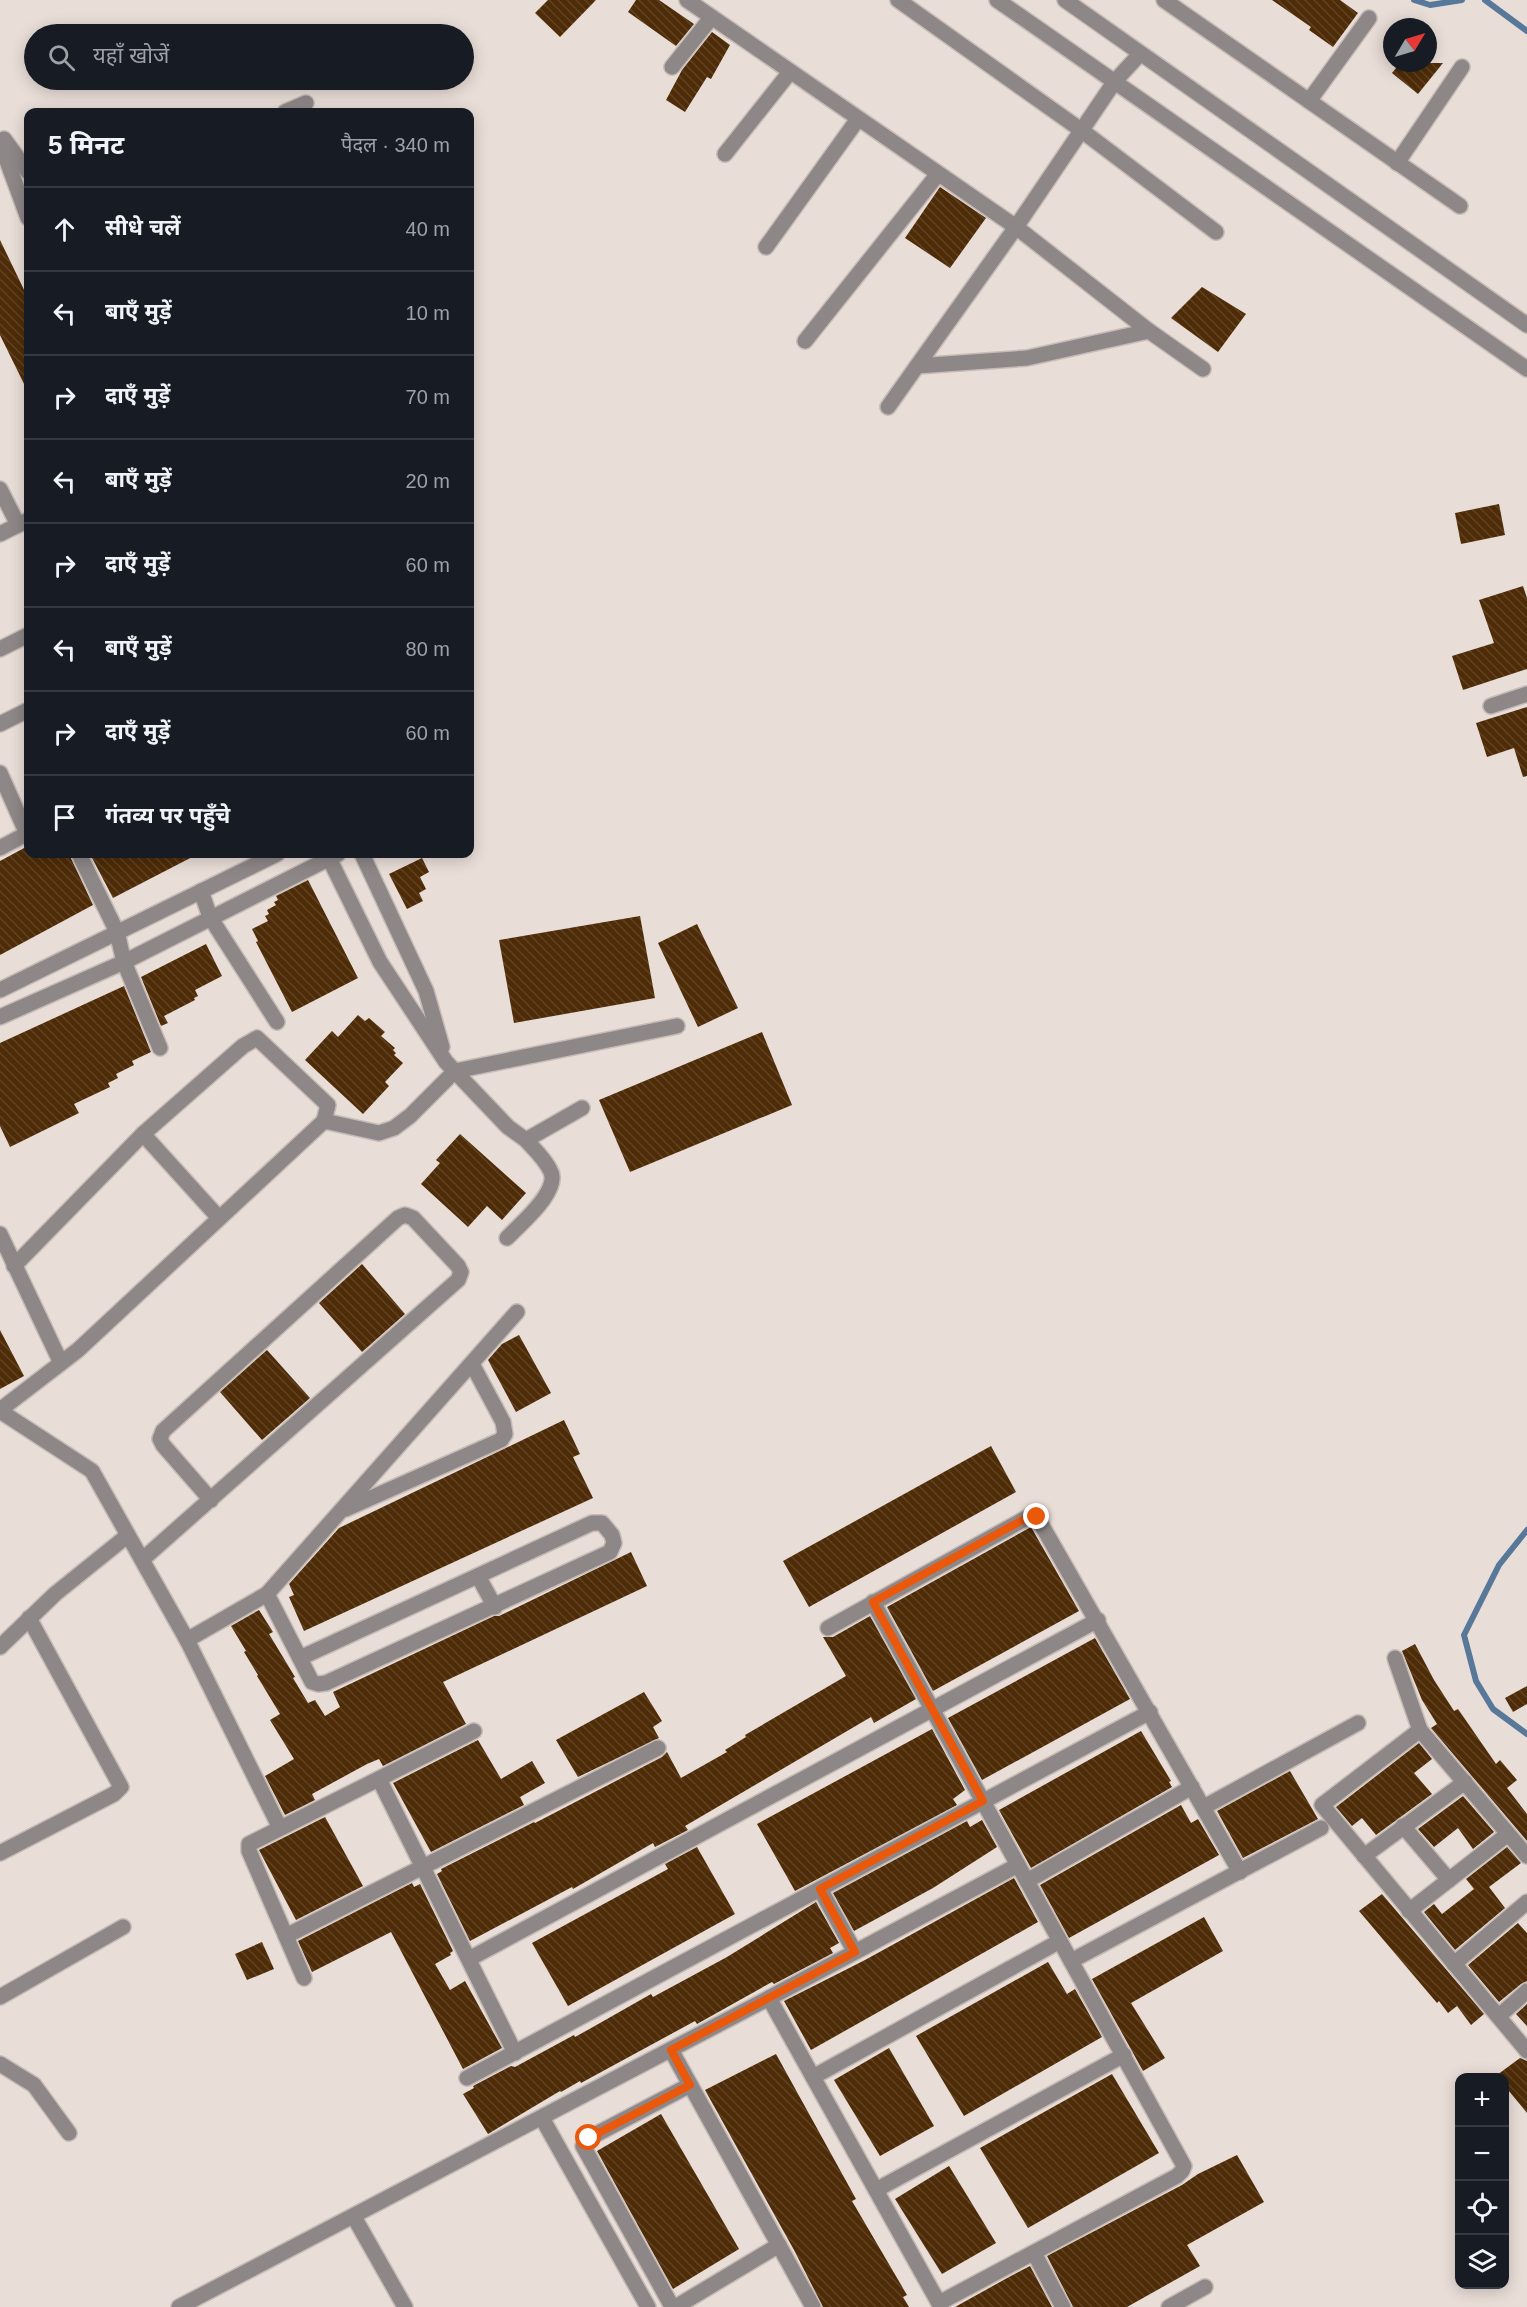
<!DOCTYPE html>
<html lang="hi">
<head>
<meta charset="utf-8">
<style>
  :root { --surface:#171b24; --page:#242831; --text:#f1f3f6; --muted:#9ea1a6; --line:#363941 }
  body { margin:0; font-family:Helvetica,"Noto Sans Devanagari",sans-serif; background:var(--page); color:var(--text) }
  .controls { position:absolute; right:18px; bottom:18px; display:grid; overflow:hidden; border-radius:12px; box-shadow:0 3px 15px #0003 }
  .controls button { width:54px; height:54px; display:grid; place-items:center; padding:0; border:0; border-bottom:2px solid var(--line); background:var(--surface); color:var(--text); font:30px sans-serif }
  .compass { position:absolute; left:1383px; top:18px; width:54px; height:54px; border-radius:50%; background:var(--surface); box-shadow:0 3px 15px #0003; rotate:52deg }
  .stop { position:absolute; width:18px; height:18px; margin:-14px; border:4px solid #ea580c; border-radius:50%; background:#fff }
  .stop.end { background:#ea580c; border-color:#fff; box-shadow:0 2px 6px #0008 }
  .list { margin:0; padding:0; list-style:none }
  h2 { display:flex; justify-content:space-between; align-items:center; height:78px; margin:0; padding:0 24px; font-size:26px }
  h2 small { font-size:20px; font-weight:400; color:var(--muted) }
  .list li { display:grid; grid-template-columns:39px 1fr auto; gap:18px; align-items:center; box-sizing:border-box; height:84px; padding:0 24px; border-top:2px solid var(--line) }
  .list b { display:block; font-size:22px; white-space:nowrap }
  .list em { font-size:20px; font-style:normal; color:var(--muted) }
  .icon { flex:none; width:33px; height:33px; fill:none; stroke:currentColor; stroke-width:2; stroke-linecap:round; stroke-linejoin:round }
  .map { position:relative; flex:none; width:1527px; height:2307px; overflow:hidden }
  .search { position:absolute; background:var(--surface); box-shadow:0 3px 15px #0003; left:24px; top:24px; width:450px; height:66px; display:flex; align-items:center; gap:15px; box-sizing:border-box; padding:0 21px; border-radius:33px; color:var(--muted); font-size:22px }
  .panel { position:absolute; background:var(--surface); box-shadow:0 3px 15px #0003; left:24px; top:108px; width:450px; height:750px; border-radius:12px }
  .map>svg:first-child { display:block }
</style>
</head>
<body>
<div class="map">
<svg width="1527" height="2307" viewBox="0 0 1527 2307">
  <defs>
    <pattern id="building-back-hatch" width="6" height="6" patternUnits="userSpaceOnUse" patternTransform="scale(1.5)"><rect width="6" height="6" fill="#4e2c07"/><path d="M-1 5l2 2M0 0l6 6M5-1l2 2" fill="none" stroke="#604223"/></pattern>
  </defs>
  <rect width="100%" height="100%" fill="#e9ddd7"/>
  <g fill="none" stroke-linecap="round" stroke-linejoin="round">
    <!-- stream -->
    <g stroke="#577898" stroke-width="6">
      <polyline points="1414,0 1430,5 1462,0"/>
      <polyline points="1485,0 1527,31"/>
      <polyline points="1527,1530 1499,1565 1464,1635 1476,1681 1493,1709 1527,1734"/>
    </g>
  </g>
  <!-- building -->
  <g fill="url(#building-back-hatch)">
    <polygon points="548,0 596,0 560,37 535,13"/>
    <polygon points="636,0 659,0 694,24 676,46 628,12"/>
    <polygon points="1272,0 1340,0 1358,13 1333,47 1309,30 1311,27"/>
    <polygon points="712,32 730,45 711,79 707,77 685,112 666,100 682,70"/>
    <polygon points="1400,63 1443,63 1418,94 1392,73"/>
    <polygon points="940,187 986,218 950,268 905,238"/>
    <polygon points="0,240 28,298 28,392 0,335"/>
    <polygon points="1202,287 1246,314 1218,352 1171,318"/>
    <polygon points="1499,504 1505,535 1461,544 1455,513"/>
    <polygon points="1523,586 1527,598 1527,669 1463,690 1452,656 1494,643 1479,600"/>
    <polygon points="1527,707 1527,776 1523,777 1514,748 1487,757 1476,723"/>
    <polygon points="26,847 28,854 69,854 93,905 0,955 0,861"/>
    <polygon points="90,854 198,854 113,898"/>
    <polygon points="422,858 429,872 420,877 426,889 419,893 423,901 407,909 389,874"/>
    <polygon points="308,880 358,978 292,1012 256,942 258,941 252,929 268,921 265,916 269,914 267,910 276,905 274,902 278,900 276,896"/>
    <polygon points="640,916 655,998 514,1023 499,940"/>
    <polygon points="697,924 738,1008 698,1027 658,943"/>
    <polygon points="206,944 222,976 195,990 198,996 194,998 195,1000 164,1016 168,1023 161,1026 141,977"/>
    <polygon points="124,986 151,1052 132,1061 134,1065 116,1074 118,1078 108,1083 110,1087 74,1104 79,1113 10,1147 0,1126 0,1043"/>
    <polygon points="358,1015 365,1021 369,1018 385,1032 381,1036 395,1048 393,1050 396,1053 394,1055 403,1063 385,1082 389,1086 363,1114 305,1060 332,1031 338,1037"/>
    <polygon points="762,1032 792,1105 630,1172 599,1100"/>
    <polygon points="460,1134 526,1193 502,1220 487,1206 468,1227 421,1184 440,1163 436,1160"/>
    <polygon points="362,1264 405,1314 362,1352 319,1303"/>
    <polygon points="0,1330 24,1376 0,1389"/>
    <polygon points="519,1335 551,1393 516,1412 488,1360 502,1344"/>
    <polygon points="267,1350 310,1398 262,1440 220,1392"/>
    <polygon points="564,1420 580,1454 573,1457 593,1498 304,1631 289,1597 294,1595 289,1584 339,1528"/>
    <polygon points="991,1446 1016,1492 809,1607 783,1561"/>
    <polygon points="1031,1527 1079,1611 933,1691 887,1607"/>
    <polygon points="631,1552 647,1586 443,1682 466,1724 383,1766 379,1759 367,1764 312,1794 315,1800 285,1815 265,1776 294,1759 270,1720 280,1714 257,1676 258,1675 244,1652 246,1651 231,1626 259,1610 273,1632 269,1634 295,1677 293,1678 308,1703 315,1700 325,1716 340,1707 333,1692 494,1616 499,1616"/>
    <polygon points="870,1616 916,1699 874,1723 871,1717 685,1826 688,1830 655,1847 653,1843 573,1889 572,1887 470,1941 437,1874 442,1871 441,1869 534,1822 535,1823 662,1757 667,1752 681,1778 727,1752 725,1750 746,1737 745,1735 846,1676 823,1637 833,1637"/>
    <polygon points="1095,1638 1130,1699 982,1780 948,1718"/>
    <polygon points="1415,1644 1434,1680 1454,1711 1458,1709 1496,1764 1500,1760 1517,1780 1507,1788 1527,1814 1527,1841 1431,1728 1437,1724 1422,1700 1402,1651"/>
    <polygon points="1527,1686 1527,1704 1513,1712 1505,1698"/>
    <polygon points="644,1692 662,1721 653,1727 659,1738 578,1777 556,1740"/>
    <polygon points="932,1729 965,1790 953,1799 957,1805 795,1891 757,1824"/>
    <polygon points="1141,1731 1171,1781 1169,1782 1172,1787 1031,1868 999,1810"/>
    <polygon points="478,1740 501,1779 532,1761 545,1783 520,1797 524,1805 431,1852 393,1783"/>
    <polygon points="1419,1743 1432,1759 1414,1773 1432,1794 1376,1835 1362,1818 1352,1826 1336,1807"/>
    <polygon points="1290,1771 1318,1819 1243,1858 1217,1811"/>
    <polygon points="1463,1796 1494,1832 1473,1849 1458,1828 1434,1847 1418,1829"/>
    <polygon points="1181,1805 1191,1823 1198,1819 1219,1855 1069,1938 1040,1885"/>
    <polygon points="325,1817 363,1886 296,1920 259,1850"/>
    <polygon points="982,1820 997,1847 933,1888 854,1931 833,1893 967,1821 970,1827"/>
    <polygon points="697,1847 735,1914 568,2006 532,1943 668,1869 665,1864"/>
    <polygon points="1507,1847 1521,1863 1489,1887 1505,1908 1455,1950 1424,1912 1434,1904 1442,1914 1474,1889 1466,1879"/>
    <polygon points="1014,1878 1038,1922 811,2050 784,2001 865,1960"/>
    <polygon points="412,1883 414,1887 420,1884 453,1951 450,1953 451,1955 435,1964 450,1990 465,1981 502,2048 463,2069 391,1932 312,1972 298,1941"/>
    <polygon points="1382,1894 1484,2014 1471,2025 1457,2006 1448,2013 1439,2001 1437,2003 1359,1911"/>
    <polygon points="816,1902 839,1943 830,1948 833,1953 774,1984 772,1982 697,2024 695,2021 581,2083 580,2081 561,2092 560,2091 488,2134 463,2094 474,2088 473,2086 511,2066 515,2067 574,2035 575,2037 593,2027 651,1994 653,1997 727,1957"/>
    <polygon points="1204,1917 1223,1951 1131,2003 1165,2058 1143,2071 1092,1979"/>
    <polygon points="1518,1923 1527,1933 1527,1981 1521,1984 1499,2002 1468,1965"/>
    <polygon points="262,1942 274,1969 247,1980 235,1954"/>
    <polygon points="1048,1962 1067,1994 1075,1989 1102,2037 964,2116 916,2036"/>
    <polygon points="1527,2004 1527,2026 1516,2014"/>
    <polygon points="889,2048 934,2126 880,2156 834,2080"/>
    <polygon points="776,2054 856,2199 852,2201 907,2295 903,2297 909,2307 823,2307 794,2250 705,2090"/>
    <polygon points="1520,2058 1527,2061 1527,2113 1504,2085 1504,2078 1497,2075"/>
    <polygon points="1112,2074 1159,2153 1028,2228 980,2148"/>
    <polygon points="661,2114 739,2249 673,2289 597,2151"/>
    <polygon points="1237,2155 1264,2202 1187,2245 1200,2266 1127,2307 1073,2307 1047,2256 1182,2185 1198,2174"/>
    <polygon points="949,2166 996,2243 942,2274 895,2199"/>
    <polygon points="1030,2266 1052,2307 955,2307 1009,2277"/>
  </g>
  <g fill="none" stroke-linecap="round" stroke-linejoin="round">
    <defs>
      <g id="minor">
        <polyline points="687,0 1016,227 1149,331 1203,369"/>
        <polyline points="898,0 1081,130 1216,232"/>
        <polyline points="997,0 1527,369"/>
        <polyline points="1065,0 1527,325"/>
        <polyline points="1164,0 1460,206"/>
        <polyline points="1140,54 1115,81 1016,227 917,366 1027,358 1149,331"/>
        <polyline points="672,67 711,18"/>
        <polyline points="1309,101 1369,18"/>
        <polyline points="285,112 306,103"/>
        <polyline points="4,139 28,172"/>
        <polyline points="0,142 28,218"/>
        <polyline points="725,154 790,72"/>
        <polyline points="1397,163 1462,67"/>
        <polyline points="766,247 858,119"/>
        <polyline points="805,341 938,174"/>
        <polyline points="888,407 917,366"/>
        <polyline points="0,489 18,525"/>
        <polyline points="0,534 28,520"/>
        <polyline points="0,649 28,635"/>
        <polyline points="1491,706 1527,694"/>
        <polyline points="0,724 28,710"/>
        <polyline points="0,773 27,834"/>
        <polyline points="0,848 28,833"/>
        <polyline points="79,854 117,932 124,962 160,1048"/>
        <polyline points="327,854 380,962 446,1062 508,1127 526,1140 582,1108"/>
        <polyline points="362,854 426,991 442,1047"/>
        <polyline points="201,891 210,917 277,1022"/>
        <polyline points="0,990 277,854"/>
        <polyline points="0,1017 124,962 338,854"/>
        <polyline points="324,1121 379,1133 394,1128 410,1116 455,1071 677,1026"/>
        <polyline points="143,1134 219,1218"/>
        <polyline points="0,1234 61,1363"/>
        <path d="M 507,1238 C 520,1224 562,1190 550,1170 C 545,1159 534,1149 526,1140"/>
        <polyline points="0,1410 78,1350 324,1121 328,1105 257,1038 243,1046 143,1134 14,1266"/>
        <polyline points="0,1411 92,1471 187,1640 280,1828"/>
        <polyline points="346,1509 501,1440 505,1434 503,1422 472,1364"/>
        <polyline points="143,1559 458,1280 461,1272 458,1266 413,1218 405,1215 398,1218 163,1431 160,1439 163,1445 211,1500"/>
        <polyline points="478,1576 495,1607"/>
        <polyline points="267,1594 312,1682 318,1684 326,1683 610,1552 614,1543 612,1535 602,1523 592,1523 300,1658"/>
        <polyline points="873,1602 1184,2166 1182,2171 1177,2176 939,2303"/>
        <polyline points="828,1628 1028,1517 1037,1517 1240,1872"/>
        <polyline points="187,1640 267,1594 517,1312"/>
        <polyline points="0,1647 55,1594 127,1536"/>
        <polyline points="1395,1658 1420,1730"/>
        <polyline points="379,1779 515,2053"/>
        <polyline points="1204,1807 1358,1723"/>
        <polyline points="1403,1826 1449,1880"/>
        <polyline points="0,1853 114,1794 121,1787 29,1618"/>
        <polyline points="1364,1856 1465,1782"/>
        <polyline points="1527,1856 1420,1730 1322,1805 1527,2051"/>
        <polyline points="1027,1881 1192,1787"/>
        <polyline points="820,1889 855,1952"/>
        <polyline points="1409,1911 1508,1834"/>
        <polyline points="286,1936 658,1748"/>
        <polyline points="469,1959 1098,1620"/>
        <polyline points="1071,1961 1321,1828"/>
        <polyline points="1454,1964 1527,1902"/>
        <polyline points="304,1978 249,1851 249,1844 474,1731"/>
        <polyline points="0,1997 123,1927"/>
        <polyline points="769,1998 941,2307"/>
        <polyline points="1499,2016 1527,1991"/>
        <polyline points="671,2050 813,2307"/>
        <polyline points="0,2064 34,2085 69,2133"/>
        <polyline points="813,2077 1060,1941"/>
        <polyline points="467,2078 1150,1712"/>
        <polyline points="690,2085 589,2138 583,2146 670,2303 674,2306 679,2305 779,2245"/>
        <polyline points="542,2118 648,2307"/>
        <polyline points="876,2190 1124,2055"/>
        <polyline points="354,2217 405,2307"/>
        <polyline points="1034,2253 1063,2307"/>
        <polyline points="179,2307 769,1998 1018,1865"/>
        <polyline points="1169,2307 1205,2287"/>
      </g>
    </defs>
    <!-- minor casing -->
    <use href="#minor" stroke="#c6bbb6" stroke-width="18"/>
    <!-- minor -->
    <use href="#minor" stroke="#8d8787" stroke-width="15"/>
  </g>
  <g fill="none" stroke-linecap="round" stroke-linejoin="round">
    <!-- route -->
    <polyline stroke="#ea580c" stroke-width="8" points="589,2138 690,2085 671,2050 855,1952 820,1889 983,1801 873,1602 1028,1517 1037,1517"/>
  </g>
</svg>
<div class="controls">
<button>+</button>
<button>−</button>
<button><svg class="icon" aria-label="locate" viewBox="0 0 24 24"><circle cx="12" cy="12" r="6"/><path d="M12 2v4M12 18v4M2 12h4M18 12h4"/></svg></button>
<button><svg class="icon" aria-label="layers" viewBox="0 0 24 24"><path d="M12 4l9 5-9 5-9-5zM3 14l9 5 9-5"/></svg></button>
</div>
<svg class="compass" viewBox="-18 -18 36 36"><path d="M0-13l5 13h-10z" fill="#e53935"/><path d="M0 13l5-13h-10z" fill="#9ea1a6"/></svg>
<div class="stop" style="left:589px;top:2138px"></div>
<div class="stop end" style="left:1037px;top:1517px"></div>
<div class="search"><svg class="icon" aria-label="search" viewBox="0 0 24 24"><circle cx="10" cy="10" r="6"/><path d="M15 15l6 6"/></svg>यहाँ खोजें</div>
<section class="panel">
<h2>5 मिनट<small>पैदल · 340 m</small></h2>
<ul class="list">
<li><svg class="icon" aria-label="ahead" viewBox="0 0 24 24"><path d="M12 20V5M6 11l6-6 6 6"/></svg><div><b>सीधे चलें</b></div><em>40 m</em></li>
<li><svg class="icon" aria-label="left" viewBox="0 0 24 24"><path d="M17 20v-9H6M10 6l-5 5 5 5"/></svg><div><b>बाएँ मुड़ें</b></div><em>10 m</em></li>
<li><svg class="icon" aria-label="right" viewBox="0 0 24 24"><path d="M7 20v-9h11M14 6l5 5-5 5"/></svg><div><b>दाएँ मुड़ें</b></div><em>70 m</em></li>
<li><svg class="icon" aria-label="left" viewBox="0 0 24 24"><path d="M17 20v-9H6M10 6l-5 5 5 5"/></svg><div><b>बाएँ मुड़ें</b></div><em>20 m</em></li>
<li><svg class="icon" aria-label="right" viewBox="0 0 24 24"><path d="M7 20v-9h11M14 6l5 5-5 5"/></svg><div><b>दाएँ मुड़ें</b></div><em>60 m</em></li>
<li><svg class="icon" aria-label="left" viewBox="0 0 24 24"><path d="M17 20v-9H6M10 6l-5 5 5 5"/></svg><div><b>बाएँ मुड़ें</b></div><em>80 m</em></li>
<li><svg class="icon" aria-label="right" viewBox="0 0 24 24"><path d="M7 20v-9h11M14 6l5 5-5 5"/></svg><div><b>दाएँ मुड़ें</b></div><em>60 m</em></li>
<li><svg class="icon" aria-label="arrive" viewBox="0 0 24 24"><path d="M6 21V4h12l-3 4 3 4H6"/></svg><div><b>गंतव्य पर पहुँचे</b></div></li>
</ul>
</section>
</div>
</body>
</html>
